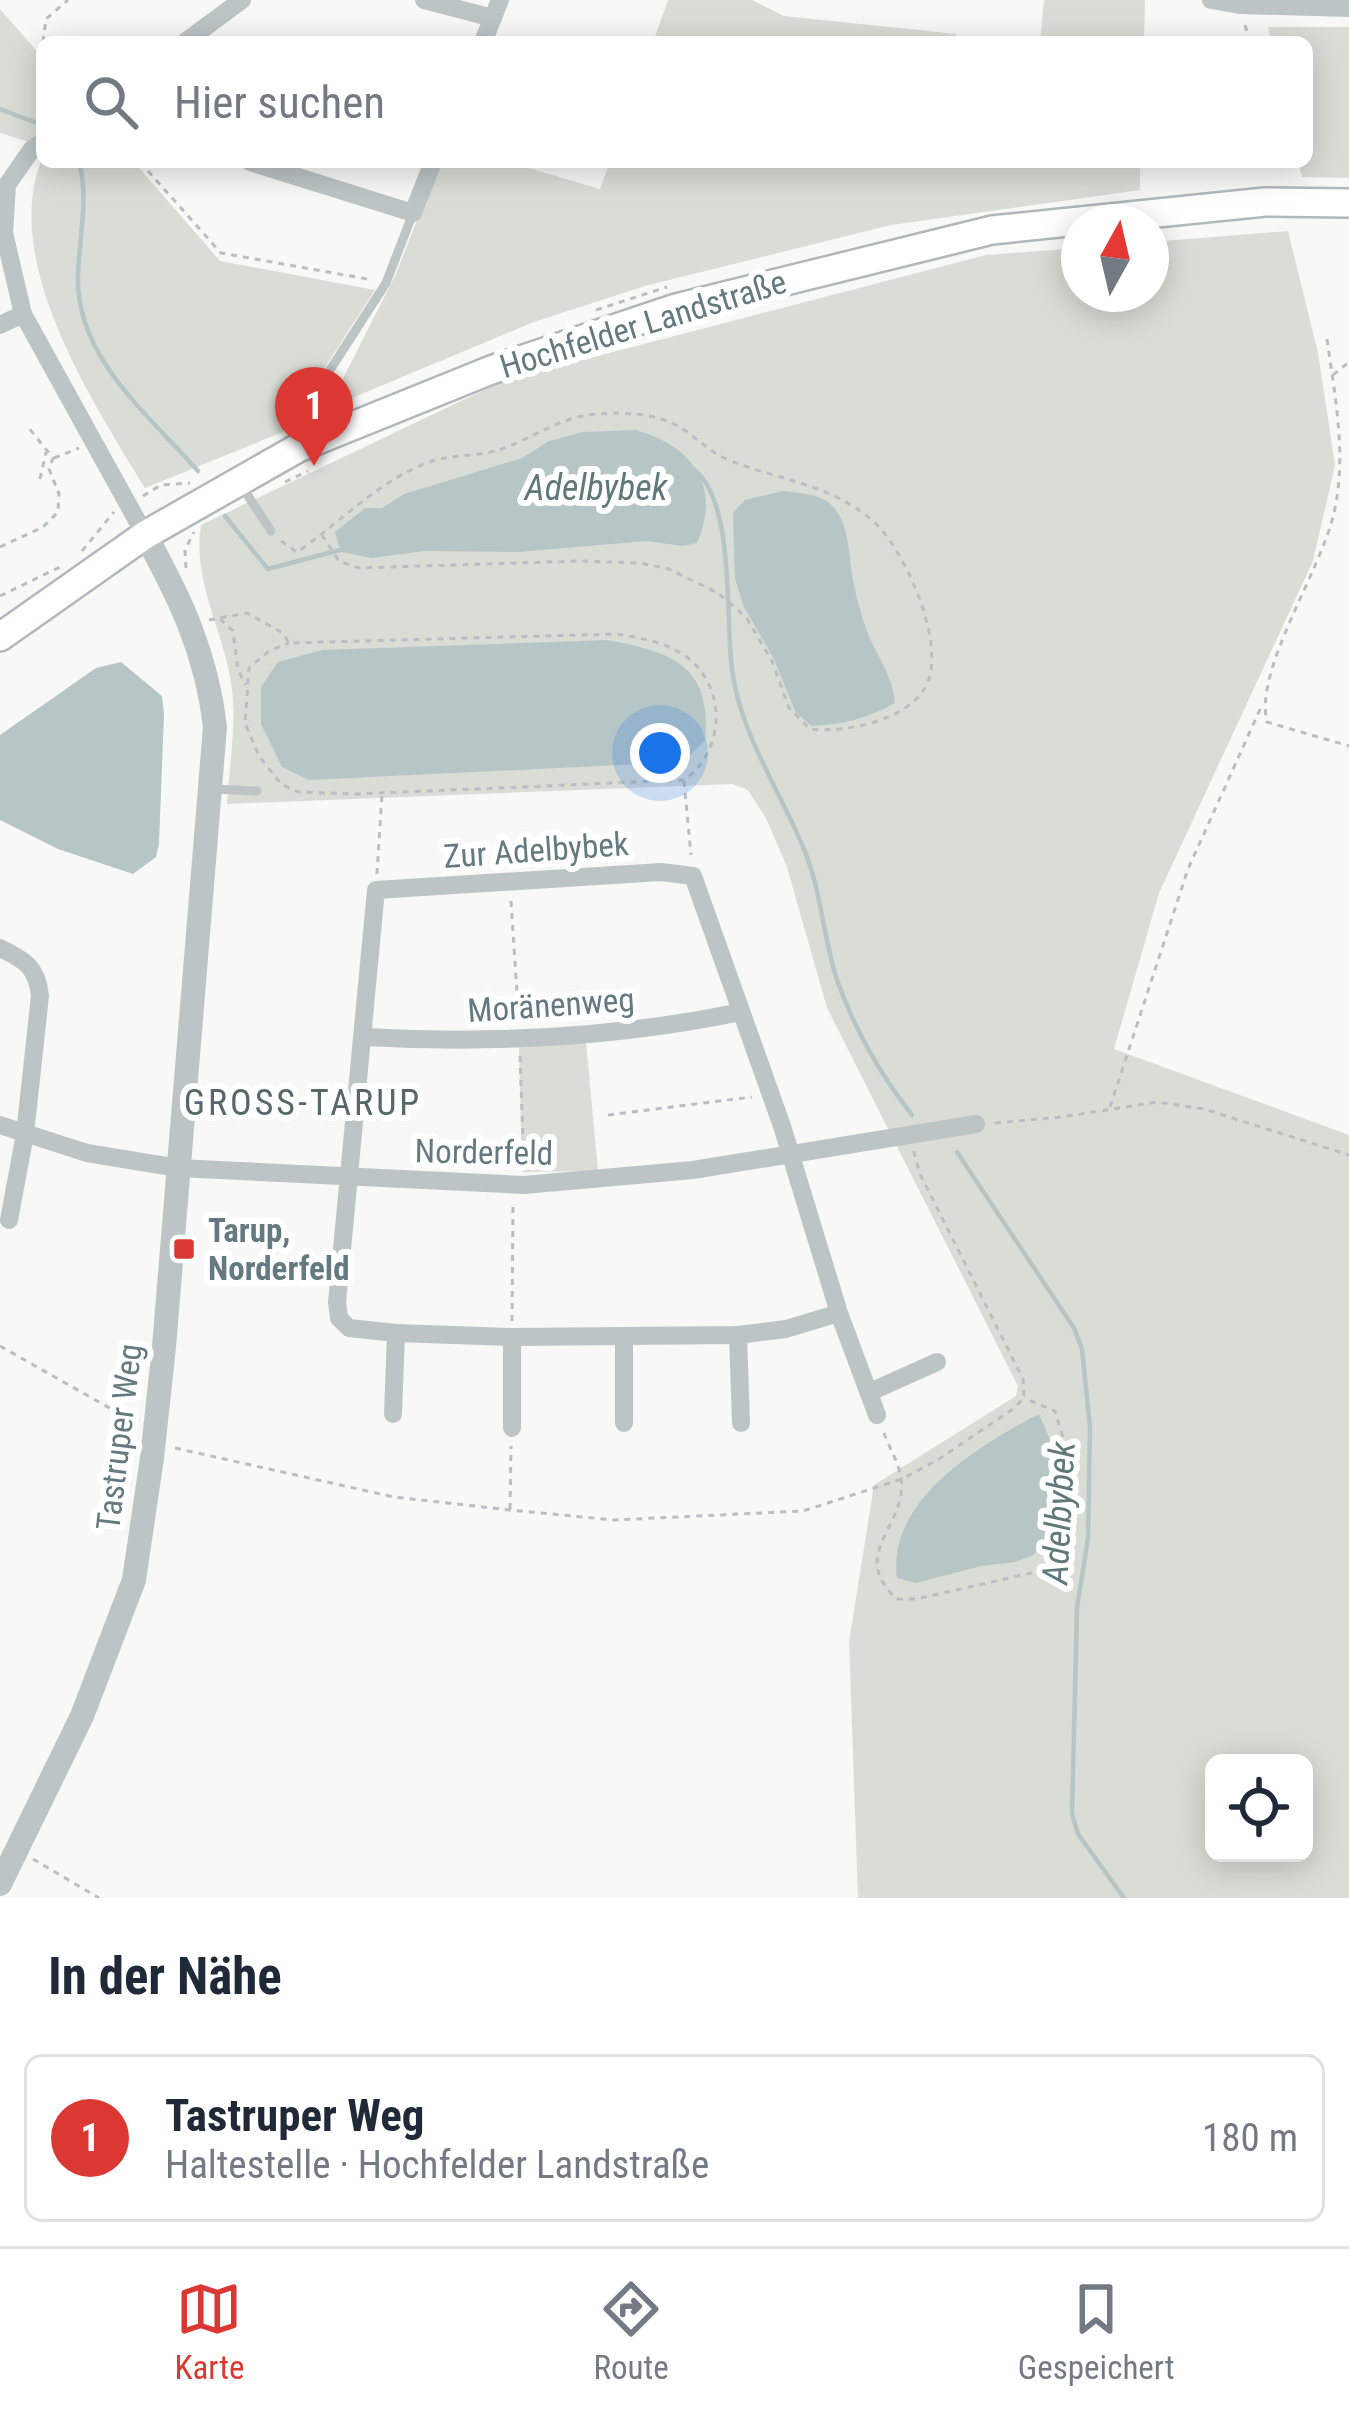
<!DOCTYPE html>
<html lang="de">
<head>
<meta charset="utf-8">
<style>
  :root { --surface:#fff; --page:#f2f2f3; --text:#1f2937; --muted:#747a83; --line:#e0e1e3; --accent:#db3834 }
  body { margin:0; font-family:"Roboto Condensed",sans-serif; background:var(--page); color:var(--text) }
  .controls { position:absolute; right:36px; bottom:36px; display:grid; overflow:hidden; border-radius:18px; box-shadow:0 6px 30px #0003 }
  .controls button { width:108px; height:108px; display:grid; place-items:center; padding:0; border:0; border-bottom:3px solid var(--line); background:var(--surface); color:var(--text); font:60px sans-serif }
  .compass { position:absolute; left:1061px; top:204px; width:108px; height:108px; border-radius:50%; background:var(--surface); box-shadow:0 6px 30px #0003; rotate:8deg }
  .you { position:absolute; left:660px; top:753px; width:42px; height:42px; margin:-30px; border:9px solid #fff; border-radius:50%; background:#1a73e8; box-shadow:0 0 0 18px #1a73e833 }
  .badge { display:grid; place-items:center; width:78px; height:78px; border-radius:50%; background:var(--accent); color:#fff; font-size:39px; font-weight:700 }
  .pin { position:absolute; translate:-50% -99px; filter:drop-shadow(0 3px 6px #0008) }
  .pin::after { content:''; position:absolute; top:63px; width:42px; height:36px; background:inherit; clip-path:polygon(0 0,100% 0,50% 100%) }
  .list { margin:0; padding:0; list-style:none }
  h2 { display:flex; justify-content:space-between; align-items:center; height:156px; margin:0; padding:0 48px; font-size:51px }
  h2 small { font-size:39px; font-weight:400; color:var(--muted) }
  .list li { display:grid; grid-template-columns:78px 1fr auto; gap:36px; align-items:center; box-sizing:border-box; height:168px; margin:0 24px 24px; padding:0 24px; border:3px solid var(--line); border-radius:18px }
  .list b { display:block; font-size:45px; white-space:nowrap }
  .list p { margin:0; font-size:39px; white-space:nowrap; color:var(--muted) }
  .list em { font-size:39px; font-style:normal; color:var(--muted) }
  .icon { flex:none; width:66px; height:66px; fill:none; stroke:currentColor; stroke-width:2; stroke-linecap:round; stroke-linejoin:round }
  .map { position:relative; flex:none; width:1349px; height:1898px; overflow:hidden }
  .search { position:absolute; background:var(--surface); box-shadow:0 6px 30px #0003; left:36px; right:36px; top:36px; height:132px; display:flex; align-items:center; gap:30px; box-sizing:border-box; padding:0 42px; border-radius:18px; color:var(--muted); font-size:45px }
  .sheet { height:348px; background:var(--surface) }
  nav { display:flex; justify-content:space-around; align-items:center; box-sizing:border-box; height:168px; border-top:3px solid var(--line); background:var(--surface); font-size:33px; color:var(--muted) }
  nav a { display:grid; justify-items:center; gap:6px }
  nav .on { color:var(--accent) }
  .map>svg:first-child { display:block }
</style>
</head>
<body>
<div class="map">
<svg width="1349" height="1898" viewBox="0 0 1349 1898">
  <rect width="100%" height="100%" fill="#f8f8f6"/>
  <!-- green -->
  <g fill="#daddd5" fill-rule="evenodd">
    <polygon points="668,0 752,0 784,16 956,34 959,42 653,42"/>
    <polygon points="1044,0 1145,0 1144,42 1040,42"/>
    <polygon points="0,9 42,57 42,146 0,133"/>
    <polygon points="1268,27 1349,27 1349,178 1302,177 1298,162 1307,162 1307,42 1271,42"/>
    <path d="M 42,159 L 42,162 L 134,162 L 220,261 L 375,290 L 283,432 L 145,488 C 93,402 0,261 42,159 Z"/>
    <polygon points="440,162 508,162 600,189 610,162 1140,162 1140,190 891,225 645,286 534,322 328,408 395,276"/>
    <path d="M 1288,231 L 1318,353 L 1335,465 L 1313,561 L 1159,893 L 1114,1049 L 1349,1135 L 1349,1898 L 858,1898 L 849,1642 L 874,1485 L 1016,1396 L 1018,1386 L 827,1008 L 787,867 L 766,818 L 748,790 L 732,784 L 227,804 C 229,770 235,734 233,700 C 230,640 191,586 201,525 L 505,380 L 986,255 L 1079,248 L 1079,294 L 1151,294 L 1151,242 ZM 1214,1763 L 1304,1763 L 1304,1853 L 1214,1853 Z"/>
    <polygon points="586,1042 598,1171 522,1172 519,1047"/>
  </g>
  <!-- water -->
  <g fill="#b6c6c7">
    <path d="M 636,430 C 692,446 722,485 697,543 L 682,546 L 647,541 L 519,552 L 425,551 L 372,558 L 341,552 L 335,532 L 365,508 L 382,508 L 404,494 L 522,458 L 549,441 L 583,432 Z"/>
    <path d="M 783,491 C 797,493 815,493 828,502 C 851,521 848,555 853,580 C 856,597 862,618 868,634 C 878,658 893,676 895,703 C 869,718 842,725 811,726 L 795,711 L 774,659 L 744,607 L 735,579 L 733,513 L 745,500 Z"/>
    <path d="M 607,640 C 673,652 712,666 705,741 L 683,762 L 309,780 L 282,767 L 261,724 L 261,687 L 278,662 L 322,650 Z"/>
    <polygon points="121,662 162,696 164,714 159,844 156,857 133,874 58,849 0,820 0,735 96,668"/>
    <path d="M 1039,1414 L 1051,1442 L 1044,1543 L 1032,1556 L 1015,1562 L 981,1566 L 916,1583 L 897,1578 C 886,1500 981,1444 1039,1414 Z"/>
  </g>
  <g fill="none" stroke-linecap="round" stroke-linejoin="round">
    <!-- stream -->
    <g stroke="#b6c6c7" stroke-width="4.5">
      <polyline points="0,109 42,125"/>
      <path d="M 79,162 C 89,198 79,238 78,275 C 75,357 149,415 198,471"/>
      <path d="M 692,468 C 736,498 725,619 732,669 C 740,734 779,788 803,847 C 821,888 823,937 837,980 C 855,1030 879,1073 912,1115"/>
      <polyline points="225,516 268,569 344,549"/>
      <polyline points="957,1152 1074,1328 1082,1349 1090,1427 1088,1538 1077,1608 1072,1814 1078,1834 1124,1898"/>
    </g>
    <defs>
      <polyline id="secondary" points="0,637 145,535 298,448 491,370 676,308 992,230 1265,202 1349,203"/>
    </defs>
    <!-- secondary casing -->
    <use href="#secondary" stroke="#b0b8bb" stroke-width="32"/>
    <!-- path -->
    <g stroke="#babec0" stroke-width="3" stroke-dasharray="6 6" stroke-linecap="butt">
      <polyline points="1245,25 1250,42"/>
      <polyline points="43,42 46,19 68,0"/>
      <polyline points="140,162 221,253 373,280"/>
      <polyline points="596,310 667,287"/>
      <path d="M 1327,339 C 1335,397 1347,455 1334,513 C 1321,571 1254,670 1267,722 L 1349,746"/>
      <polyline points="1333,375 1349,362"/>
      <polyline points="54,458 79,448"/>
      <polyline points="40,479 46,452"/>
      <polyline points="285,482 308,471"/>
      <polyline points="143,496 161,485 190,483"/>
      <path d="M 281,541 L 297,552 C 340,523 375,484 424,464 C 450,453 479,458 504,448 C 535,437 564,415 598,414 C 628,412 660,413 686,431 C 701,442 713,454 731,461 C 780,480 832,485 873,521 C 904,548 949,647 925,688 C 906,721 844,733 810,729 L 789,708 L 772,661 L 746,617 L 718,593 L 669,569 L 640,563 L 579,561 L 359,568 L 339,561 L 322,535"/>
      <polyline points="0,547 43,527 58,512 59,494 49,469 53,458 28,427"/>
      <polyline points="82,551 114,512"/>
      <polyline points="186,568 185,550 194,532"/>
      <polyline points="0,596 60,567"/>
      <polyline points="220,619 233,631 238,670 246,685"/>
      <path d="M 209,620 L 247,613 L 283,633 L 289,643 L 617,634 C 641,638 667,642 688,658 C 728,690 724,752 684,780 L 357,794 L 298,792 L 281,784 L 259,756 L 245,723 L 249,668 L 269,651 L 289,643"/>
      <polyline points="684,781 691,855"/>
      <polyline points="377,874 382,794"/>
      <polyline points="511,901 519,1023"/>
      <polyline points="520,1056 524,1167"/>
      <polyline points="1110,1107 1188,869 1262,705"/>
      <polyline points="608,1115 752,1097"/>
      <polyline points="995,1123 1062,1117 1157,1102 1204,1109 1349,1155"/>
      <polyline points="512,1321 513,1205"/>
      <polyline points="0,1346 136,1423"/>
      <path d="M 884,1433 C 889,1447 899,1463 901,1478 C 908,1526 847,1554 897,1599 L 916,1599 L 1036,1572 L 1051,1563 L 1057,1550 L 1066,1448 L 1055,1411 L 1024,1398"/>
      <polyline points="175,1448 394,1497 510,1510 614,1520 803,1511 902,1479 939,1459 1013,1409 1024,1398 1023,1379 920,1174 913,1149"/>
      <polyline points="510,1509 511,1446"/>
      <polyline points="33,1859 99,1898"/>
    </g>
    <!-- service -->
    <g stroke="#bdc4c6" stroke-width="9">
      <polyline points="310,401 386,283 413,213"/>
      <polyline points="241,485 271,531"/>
      <polyline points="215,789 257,791"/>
    </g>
    <!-- minor -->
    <g stroke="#bdc4c6" stroke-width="18">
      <polyline points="424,0 493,18"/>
      <polyline points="1211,0 1240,5 1349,8"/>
      <polyline points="185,42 242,0"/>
      <polyline points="483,42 500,0"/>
      <polyline points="42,142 32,149 7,185 4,233 23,314 145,535"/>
      <polyline points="250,162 413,213 433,162"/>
      <polyline points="0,325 23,314"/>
      <path d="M 0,948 C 25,960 37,967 40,996 L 25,1134 L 9,1220"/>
      <path d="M 365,1037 C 492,1044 616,1038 741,1012"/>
      <polyline points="0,1125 87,1153 178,1168 524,1185 693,1170 976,1124"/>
      <polyline points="839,1313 786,1329 738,1335 512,1337 396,1333 349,1328 339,1318 337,1302 376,890 661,872 693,876 782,1126 839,1313 877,1415"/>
      <polyline points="738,1335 741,1423"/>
      <polyline points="870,1392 937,1362"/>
      <polyline points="393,1414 396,1333"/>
      <polyline points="624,1423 624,1336"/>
      <polyline points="512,1428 512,1337"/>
    </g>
    <!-- tertiary -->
    <path stroke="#bdc4c6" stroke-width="24" d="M 0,1884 L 82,1716 L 134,1580 L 152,1458 L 164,1347 L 215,727 C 207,655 180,597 145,535"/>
    <!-- secondary -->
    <use href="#secondary" stroke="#fff" stroke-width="27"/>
  </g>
  <!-- markers -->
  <rect fill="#db3834" stroke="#fff" stroke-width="4.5" x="172" y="1237" width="24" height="24" rx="6"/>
  <g text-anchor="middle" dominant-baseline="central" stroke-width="12" stroke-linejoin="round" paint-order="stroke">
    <!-- street labels -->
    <g font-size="33" fill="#657a80" stroke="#fff">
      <text transform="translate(643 324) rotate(-17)">Hochfelder Landstraße</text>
      <text transform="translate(536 850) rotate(-4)">Zur Adelbybek</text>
      <text transform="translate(551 1005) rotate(-4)">Moränenweg</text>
      <text transform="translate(484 1152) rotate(1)">Norderfeld</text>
      <text transform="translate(119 1437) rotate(-83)">Tastruper Weg</text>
    </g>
    <!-- poi labels -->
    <g font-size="33" font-weight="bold" fill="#657a80" stroke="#fff" text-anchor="start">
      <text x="208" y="1230">Tarup,<tspan x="208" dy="38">Norderfeld</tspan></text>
    </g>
    <!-- water labels -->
    <g font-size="36" font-style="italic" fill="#60787a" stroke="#fff">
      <text x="596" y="488">Adelbybek</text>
      <text transform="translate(1059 1513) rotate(-87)">Adelbybek</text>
    </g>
    <!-- neighbourhood labels -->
    <g font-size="36" letter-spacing="3" fill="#56666b" stroke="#fff">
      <text x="303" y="1103">GROSS-TARUP</text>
    </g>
  </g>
</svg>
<div class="controls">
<button><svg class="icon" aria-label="locate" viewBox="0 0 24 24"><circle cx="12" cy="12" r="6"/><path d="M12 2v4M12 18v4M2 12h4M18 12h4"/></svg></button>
</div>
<svg class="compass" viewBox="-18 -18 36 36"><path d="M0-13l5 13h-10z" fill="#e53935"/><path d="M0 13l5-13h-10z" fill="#747a83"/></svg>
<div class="you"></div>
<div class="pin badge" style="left:314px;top:466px">1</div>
<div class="search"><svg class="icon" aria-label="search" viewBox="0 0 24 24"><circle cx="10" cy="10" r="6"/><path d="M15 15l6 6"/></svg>Hier suchen</div>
</div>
<section class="sheet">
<h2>In der Nähe<small></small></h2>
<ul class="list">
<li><span class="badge">1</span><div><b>Tastruper Weg</b><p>Haltestelle · Hochfelder Landstraße</p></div><em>180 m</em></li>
</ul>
</section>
<nav>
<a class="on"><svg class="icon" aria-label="map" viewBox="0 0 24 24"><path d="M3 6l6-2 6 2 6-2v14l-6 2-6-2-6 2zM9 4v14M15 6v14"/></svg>Karte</a>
<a><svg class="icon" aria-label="directions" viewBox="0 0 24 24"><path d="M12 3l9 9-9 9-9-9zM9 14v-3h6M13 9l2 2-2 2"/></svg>Route</a>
<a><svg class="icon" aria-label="saved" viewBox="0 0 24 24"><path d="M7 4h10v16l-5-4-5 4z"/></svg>Gespeichert</a>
</nav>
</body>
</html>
